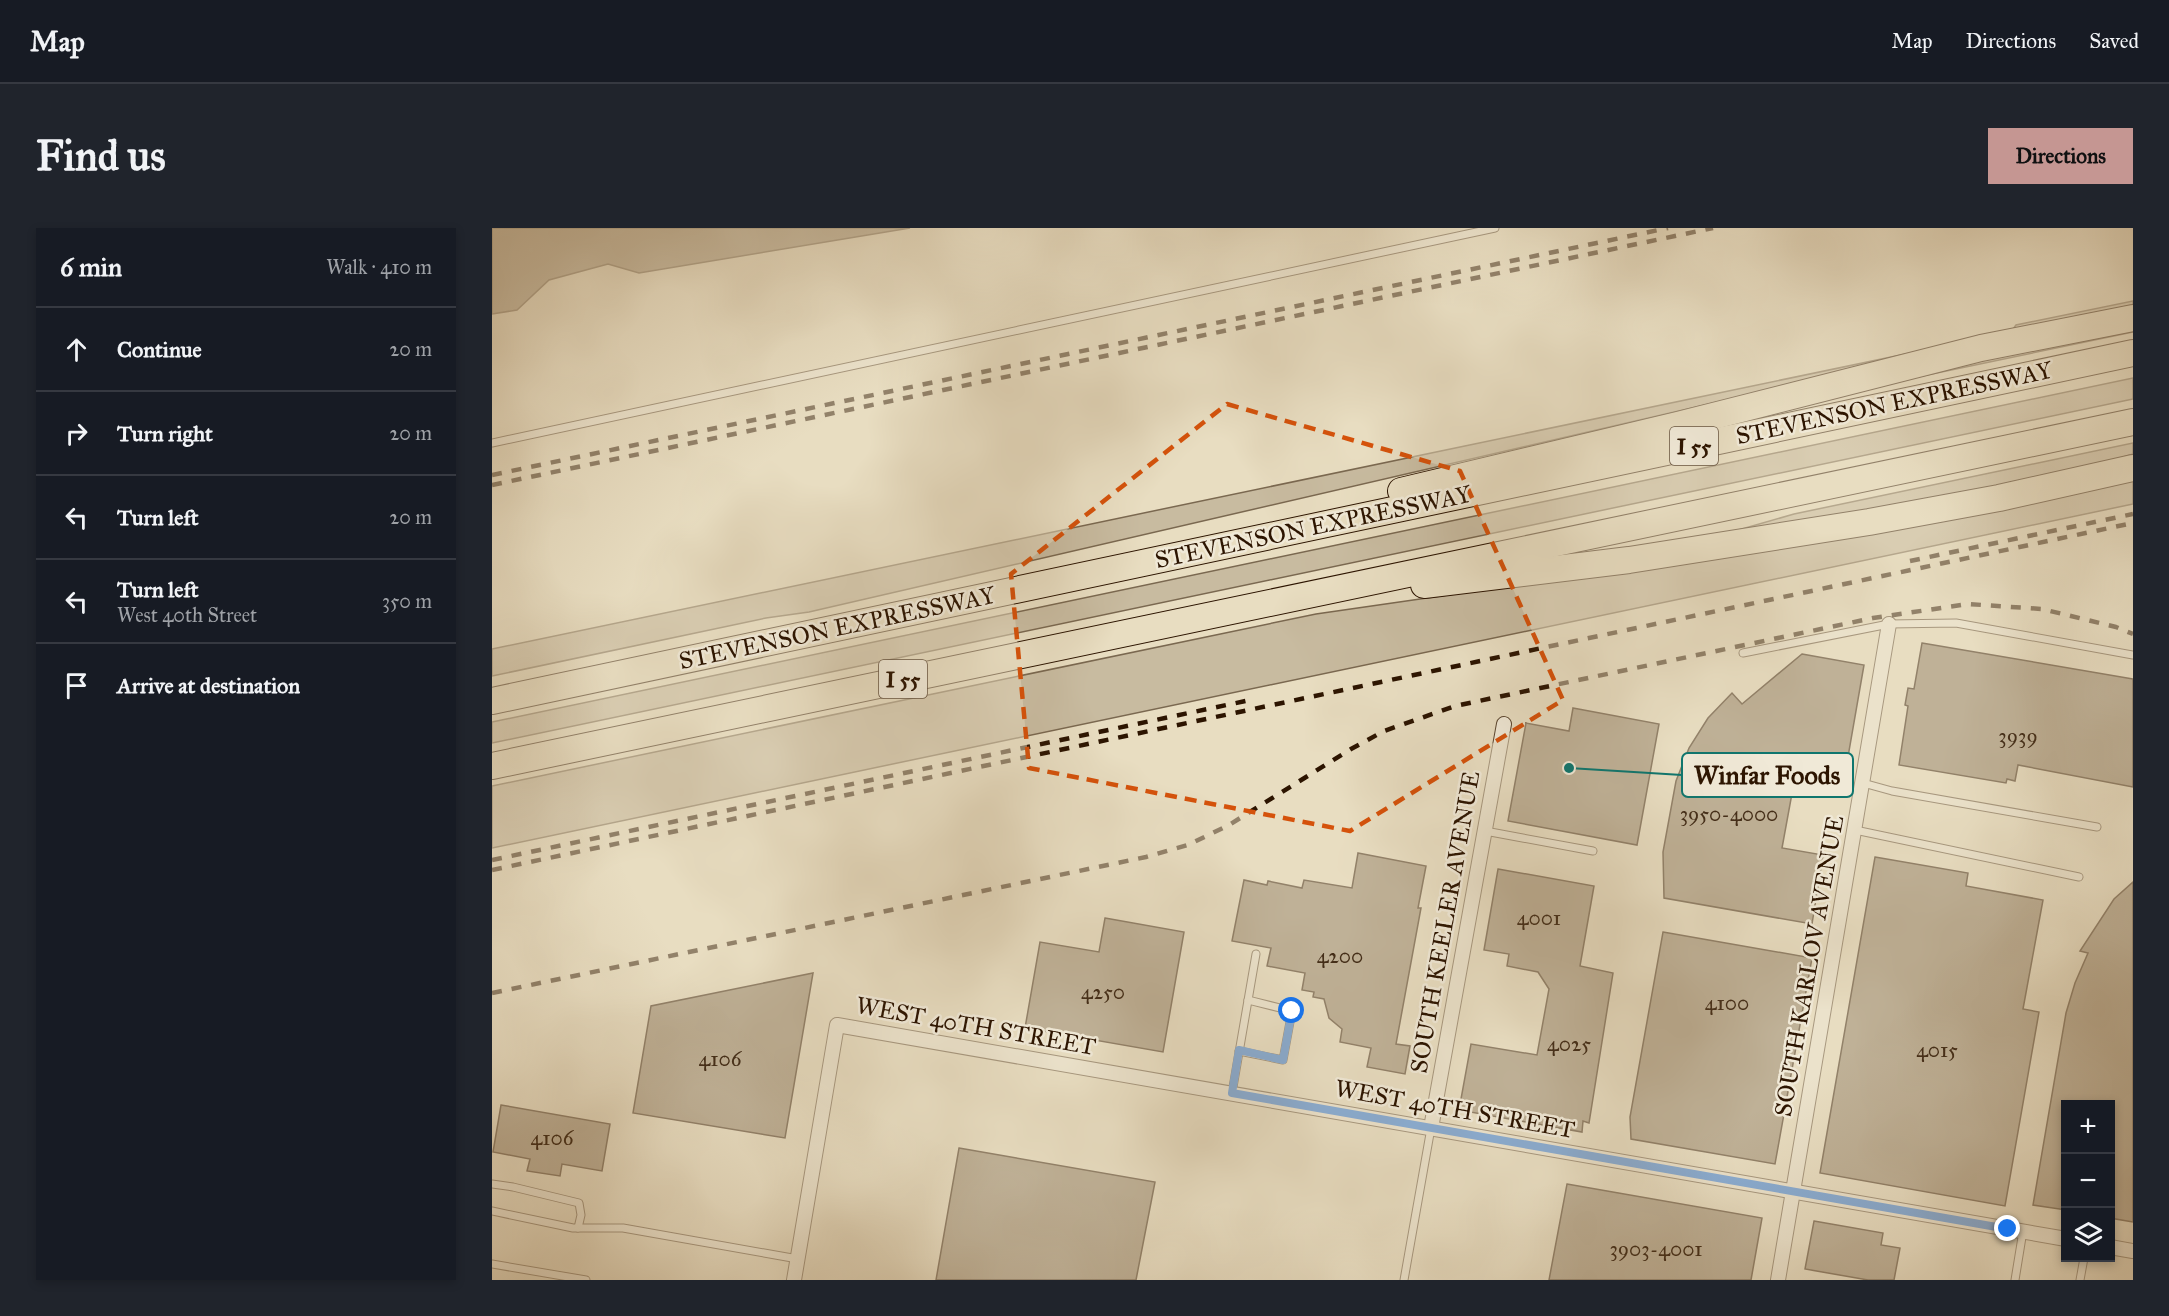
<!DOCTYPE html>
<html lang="en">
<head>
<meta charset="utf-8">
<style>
  :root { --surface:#171b24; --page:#20242c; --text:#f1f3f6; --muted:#9ea1a6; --line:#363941; --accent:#c59692 }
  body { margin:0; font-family:"IM FELL Great Primer",serif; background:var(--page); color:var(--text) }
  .controls { position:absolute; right:18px; bottom:18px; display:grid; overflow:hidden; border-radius:0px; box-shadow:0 3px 9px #0003 }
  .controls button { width:54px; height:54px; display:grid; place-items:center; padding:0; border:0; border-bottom:2px solid var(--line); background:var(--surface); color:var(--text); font:30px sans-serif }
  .stop { position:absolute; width:18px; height:18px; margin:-14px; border:4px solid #1a73e8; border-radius:50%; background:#fff }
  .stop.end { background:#1a73e8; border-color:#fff; box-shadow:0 2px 6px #0008 }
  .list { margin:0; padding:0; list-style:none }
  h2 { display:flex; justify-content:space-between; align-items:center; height:78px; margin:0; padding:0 24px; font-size:26px }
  h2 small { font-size:20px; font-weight:400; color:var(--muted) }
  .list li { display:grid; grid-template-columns:39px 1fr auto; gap:18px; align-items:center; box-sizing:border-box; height:84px; padding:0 24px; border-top:2px solid var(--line) }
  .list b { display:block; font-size:22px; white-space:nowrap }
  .list p { margin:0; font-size:20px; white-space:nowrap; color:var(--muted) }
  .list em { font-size:20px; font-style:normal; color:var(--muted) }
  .icon { flex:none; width:33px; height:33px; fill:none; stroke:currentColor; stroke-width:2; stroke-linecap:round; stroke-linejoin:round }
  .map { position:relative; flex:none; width:1641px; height:1052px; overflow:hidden; border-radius:0px }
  header { display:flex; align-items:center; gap:36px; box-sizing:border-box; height:84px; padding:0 30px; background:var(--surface); border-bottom:2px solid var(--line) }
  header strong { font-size:28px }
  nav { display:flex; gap:33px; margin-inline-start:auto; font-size:21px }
  .intro { display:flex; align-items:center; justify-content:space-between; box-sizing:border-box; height:144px; padding:0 36px }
  h1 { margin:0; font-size:42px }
  .button { padding:15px 27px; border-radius:0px; background:var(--accent); color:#111; font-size:21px; font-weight:700 }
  main { display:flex; gap:36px; padding:0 36px }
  aside { flex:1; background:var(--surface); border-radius:0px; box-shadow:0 3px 9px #0003 }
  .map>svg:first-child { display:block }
</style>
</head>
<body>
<header>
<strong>Map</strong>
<nav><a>Map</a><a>Directions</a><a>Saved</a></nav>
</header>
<div class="intro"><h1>Find us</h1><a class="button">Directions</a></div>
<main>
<aside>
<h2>6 min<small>Walk · 410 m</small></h2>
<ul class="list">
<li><svg class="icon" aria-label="ahead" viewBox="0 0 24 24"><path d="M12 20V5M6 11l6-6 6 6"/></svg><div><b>Continue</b></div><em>20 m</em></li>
<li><svg class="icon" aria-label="right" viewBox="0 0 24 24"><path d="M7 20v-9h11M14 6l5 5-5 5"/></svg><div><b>Turn right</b></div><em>20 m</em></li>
<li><svg class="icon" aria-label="left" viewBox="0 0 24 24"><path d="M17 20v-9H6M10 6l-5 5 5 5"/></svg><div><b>Turn left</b></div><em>20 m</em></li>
<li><svg class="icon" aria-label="left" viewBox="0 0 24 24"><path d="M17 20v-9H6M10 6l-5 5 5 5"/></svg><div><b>Turn left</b><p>West 40th Street</p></div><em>350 m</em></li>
<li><svg class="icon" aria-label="arrive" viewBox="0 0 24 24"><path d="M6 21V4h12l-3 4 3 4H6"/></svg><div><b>Arrive at destination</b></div></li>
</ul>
</aside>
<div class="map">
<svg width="1641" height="1052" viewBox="0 0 1641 1052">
  <rect width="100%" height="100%" fill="#e8ddc1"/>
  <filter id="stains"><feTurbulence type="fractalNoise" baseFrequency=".00333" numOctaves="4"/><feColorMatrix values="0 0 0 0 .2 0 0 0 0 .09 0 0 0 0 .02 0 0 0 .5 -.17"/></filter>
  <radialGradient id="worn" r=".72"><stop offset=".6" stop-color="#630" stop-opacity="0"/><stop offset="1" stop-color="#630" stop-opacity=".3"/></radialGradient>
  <!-- green -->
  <g fill="#c8bba0" stroke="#7a6850" stroke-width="1.5">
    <polygon points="1641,73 1641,78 317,384 274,390 0,448 0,421 1519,104 1524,97"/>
    <polygon points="1641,97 1641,104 1392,156"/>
    <polygon points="1641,150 1641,171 0,515 0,494"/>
    <polygon points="1641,215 1641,226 1618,233 1491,261 1222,309 1302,286"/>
    <polygon points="1641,252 1641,276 0,620 0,558 824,386 1379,306"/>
  </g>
  <!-- water -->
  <polygon fill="#a8997f" stroke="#76644c" stroke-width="1.5" points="0,0 418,0 147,45 116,36 57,52 25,82 0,86"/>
  <!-- building -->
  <g fill="#8e7d64" stroke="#2c1400" stroke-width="1.5">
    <polygon points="1430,415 1641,451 1641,559 1526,537 1523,553 1515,551 1514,555 1407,537 1416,478 1413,477 1416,460 1422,461"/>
    <polygon points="1310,426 1372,437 1353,546 1305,538 1290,620 1331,627 1320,696 1172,670 1171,624 1184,553 1197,520 1216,490 1240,465 1250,476"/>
    <polygon points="1081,480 1167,496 1145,617 1016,593 1034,495 1077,503"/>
    <polygon points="866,625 934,638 926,680 929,680 904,816 918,818 913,846 875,839 879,820 848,814 850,801 837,790 832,771 821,769 822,764 810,762 813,745 775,738 779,720 740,713 752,652 775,657 776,653 810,660 812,652 860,660"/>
    <polygon points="1383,629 1476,645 1474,658 1551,672 1531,781 1547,784 1513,978 1328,945"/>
    <polygon points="1006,641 1102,658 1088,738 1121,745 1097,895 1091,893 1090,904 967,882 979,816 1045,827 1057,761 1046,744 1015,738 1017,726 992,722"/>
    <polygon points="1641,654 1641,994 1618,990 1618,876 1574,876 1574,982 1541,977 1574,785 1583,755 1596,725 1588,723 1622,671"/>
    <polygon points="613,690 692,704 671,824 533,800 548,714 607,724"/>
    <polygon points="1171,704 1320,730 1283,936 1139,911 1138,889"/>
    <polygon points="321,745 293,910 141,885 159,778"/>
    <polygon points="9,877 118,896 110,943 70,936 68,948 35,943 38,931 1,924"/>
    <polygon points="467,920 663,954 644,1052 444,1052"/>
    <polygon points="1075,956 1270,990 1259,1052 1057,1052"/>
    <polygon points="1322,993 1391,1005 1389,1017 1408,1020 1402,1052 1376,1052 1313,1041"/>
  </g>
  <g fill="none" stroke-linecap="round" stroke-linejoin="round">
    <defs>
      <g id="service">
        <polyline points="0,215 1003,0"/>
        <polyline points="1251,425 1397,396 1464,395 1641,427"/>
        <polyline points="1371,555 1400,563 1605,599"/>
        <polyline points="1363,602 1587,649"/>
        <polyline points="993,603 1101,623"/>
        <polyline points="747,823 791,832 800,783 756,772"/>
        <polyline points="740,865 764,726"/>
        <polyline points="0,956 21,959 87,975 89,987 86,1000"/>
        <polyline points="0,983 81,1000 131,1000 306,1031"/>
        <polyline points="0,1036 94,1052"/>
        <polyline points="912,1052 939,900"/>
        <polyline points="1523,1052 1531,1003"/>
        <polyline points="1588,1052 1592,1030"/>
      </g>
      <g id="minor">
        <polyline points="939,900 1012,496"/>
        <polyline points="1618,1019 1641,1023"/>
        <polyline points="302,1052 345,797 1574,1011"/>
        <polyline points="1286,1052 1397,396"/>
      </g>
      <g id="motorway">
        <polyline points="909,263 1186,197 1489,120 1641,90"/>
        <polyline points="932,357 1137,332 1377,294 1507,270 1641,240"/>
        <polyline points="0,473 1641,125"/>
        <polyline points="0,538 1641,194"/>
      </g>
    </defs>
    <!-- service casing -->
    <use href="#service" stroke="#5b4630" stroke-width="9"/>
    <!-- minor casing -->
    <use href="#minor" stroke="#5b4630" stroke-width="16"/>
    <!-- motorway casing -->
    <use href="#motorway" stroke="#2c1400" stroke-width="28"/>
    <!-- service -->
    <use href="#service" stroke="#f0e9d7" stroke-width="7"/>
    <!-- minor -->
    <use href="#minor" stroke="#f0e9d7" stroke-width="14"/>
    <!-- motorway -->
    <use href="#motorway" stroke="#e8ddc1" stroke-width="26"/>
    <!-- rail -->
    <g stroke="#2c1400" stroke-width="4.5" stroke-dasharray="10 10" stroke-linecap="butt">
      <polyline points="0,247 1176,0"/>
      <polyline points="0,257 1221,0"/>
      <polyline points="1418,333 1641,286"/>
      <polyline points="0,632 763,471"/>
      <polyline points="0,642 1641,295"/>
      <polyline points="0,765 654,629 696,617 737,597 859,521 892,503 963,478 1381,390 1476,376 1550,381 1624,399 1641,406"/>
    </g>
  </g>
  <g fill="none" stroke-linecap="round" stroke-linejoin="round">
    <!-- route -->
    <polyline stroke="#1a73e8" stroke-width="8" points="800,783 791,832 747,822 740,865 1516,1001"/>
  </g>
  <!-- marked area -->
  <path d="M0 0H1641V1052H0ZM 735,176 L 968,243 L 1071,472 L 858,603 L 537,540 L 519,346 Z" fill="#e8ddc1" fill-opacity=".55" fill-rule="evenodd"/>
  <path fill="none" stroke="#d5520b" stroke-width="4.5" stroke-dasharray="12 8" stroke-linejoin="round" d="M 735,176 L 968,243 L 1071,472 L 858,603 L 537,540 L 519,346 Z"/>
  <g text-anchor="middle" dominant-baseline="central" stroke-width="5" stroke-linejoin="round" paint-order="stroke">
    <!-- number labels -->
    <g font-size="21" fill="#442e19">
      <text x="1526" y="508">3939</text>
      <text x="1237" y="586">3950-4000</text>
      <text x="1047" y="690">4001</text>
      <text x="848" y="728">4200</text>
      <text x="611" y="764">4250</text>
      <text x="1235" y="775">4100</text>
      <text x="1077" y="816">4025</text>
      <text x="1445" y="822">4015</text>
      <text x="228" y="831">4106</text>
      <text x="60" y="910">4106</text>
      <text x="1164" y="1021">3903-4001</text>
    </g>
    <!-- shield labels -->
    <g fill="#f0e9d7" stroke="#675440" stroke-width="1.5">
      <rect x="1178" y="199" width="48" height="38" rx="4.5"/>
      <rect x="387" y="432" width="48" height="38" rx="4.5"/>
    </g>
    <g font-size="22" font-weight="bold" fill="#2c1400">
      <text x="1202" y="218">I 55</text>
      <text x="411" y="451">I 55</text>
    </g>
    <!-- street labels -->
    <g font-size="24" fill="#2c1400" stroke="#f0e9d7">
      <text transform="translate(1402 175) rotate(-12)">STEVENSON EXPRESSWAY</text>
      <text transform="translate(821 299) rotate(-12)">STEVENSON EXPRESSWAY</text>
      <text transform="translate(345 400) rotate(-12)">STEVENSON EXPRESSWAY</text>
      <text transform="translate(953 694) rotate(-80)">SOUTH KEELER AVENUE</text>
      <text transform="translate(1317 738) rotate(-80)">SOUTH KARLOV AVENUE</text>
      <text transform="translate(484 798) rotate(10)">WEST 40TH STREET</text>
      <text transform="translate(963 881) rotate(10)">WEST 40TH STREET</text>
    </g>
  </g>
  <!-- callouts -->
  <path fill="none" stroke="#0f766e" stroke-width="2" d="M1077 540L1190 547"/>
  <circle fill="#0f766e" stroke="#f0e9d7" stroke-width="2" cx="1077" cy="540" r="6"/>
  <rect fill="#f0e9d7" stroke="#0f766e" stroke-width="2" x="1190" y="525" width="171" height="44" rx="6"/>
  <g font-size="26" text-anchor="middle" font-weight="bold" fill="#2c1400">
    <text x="1275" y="556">Winfar Foods</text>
  </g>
  <rect width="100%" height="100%" filter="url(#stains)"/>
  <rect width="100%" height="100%" fill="url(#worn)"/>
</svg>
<div class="controls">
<button>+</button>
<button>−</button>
<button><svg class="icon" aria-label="layers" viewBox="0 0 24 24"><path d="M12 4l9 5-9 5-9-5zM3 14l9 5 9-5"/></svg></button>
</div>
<div class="stop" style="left:800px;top:783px"></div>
<div class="stop end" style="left:1516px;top:1001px"></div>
</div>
</main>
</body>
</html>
